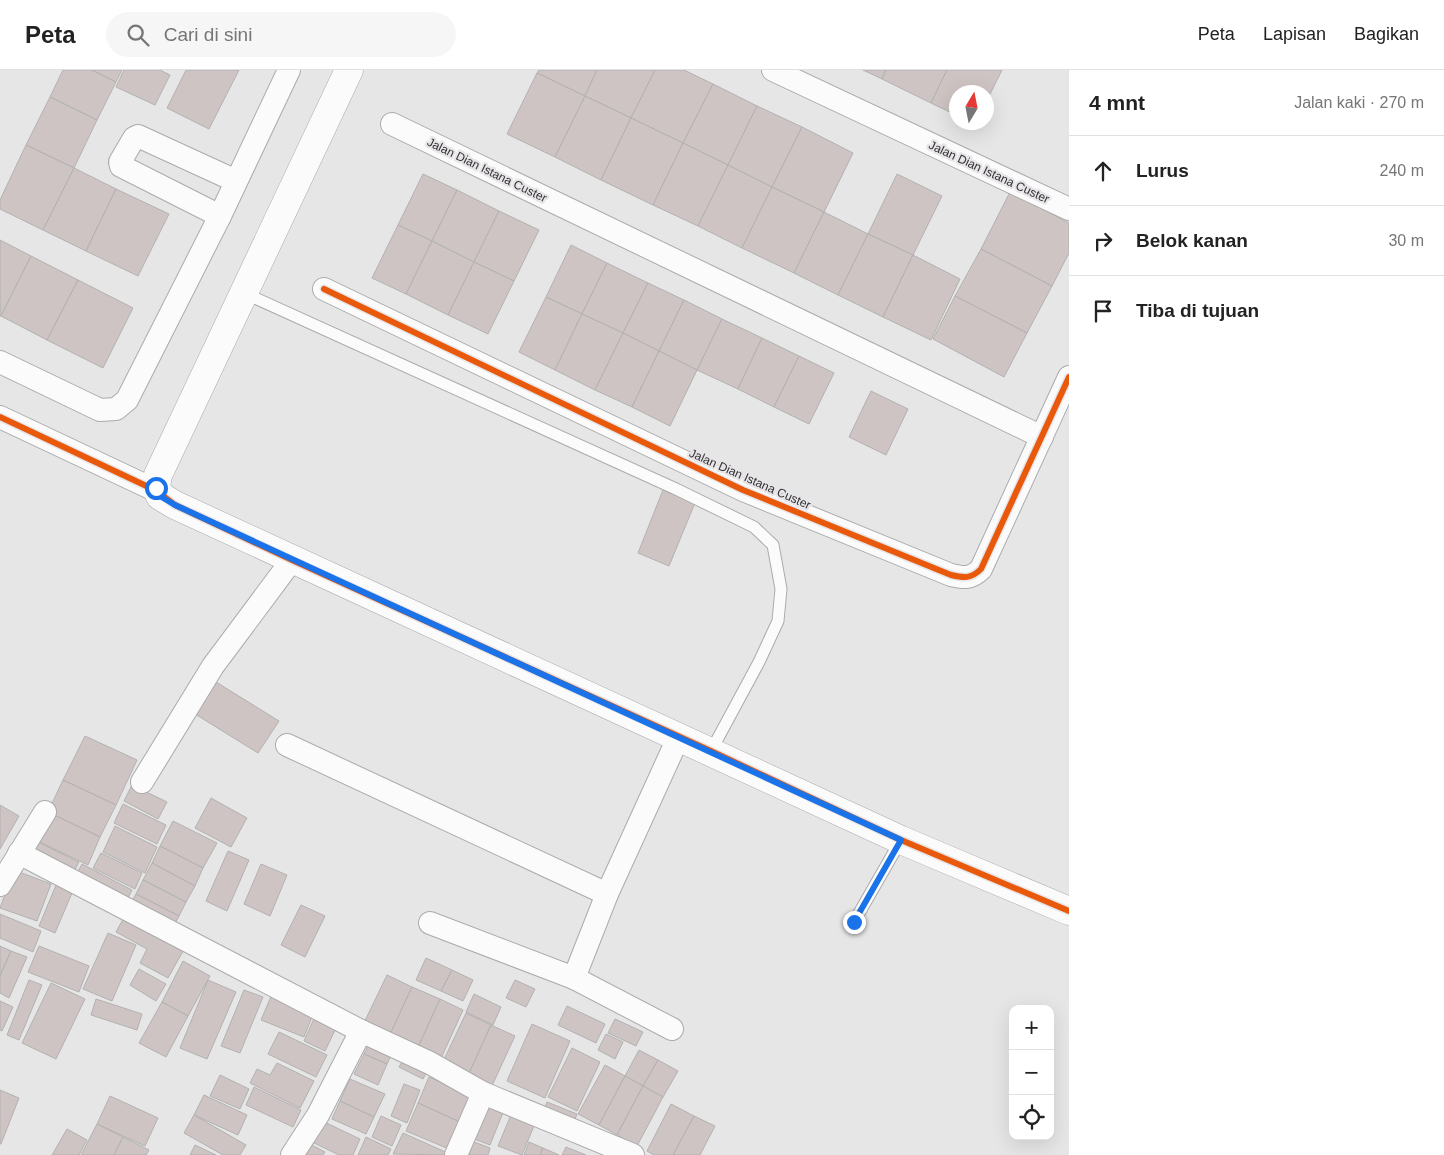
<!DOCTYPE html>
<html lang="id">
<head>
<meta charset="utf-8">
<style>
  :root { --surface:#fff; --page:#f6f6f6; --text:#222; --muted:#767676; --line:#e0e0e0 }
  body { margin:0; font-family:Helvetica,sans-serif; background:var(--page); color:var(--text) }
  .controls { position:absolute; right:15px; bottom:15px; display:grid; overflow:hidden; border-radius:10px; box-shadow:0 5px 20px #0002 }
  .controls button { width:45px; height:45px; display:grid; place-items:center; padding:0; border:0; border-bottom:1px solid var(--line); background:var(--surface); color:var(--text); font:25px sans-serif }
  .compass { position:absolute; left:949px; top:15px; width:45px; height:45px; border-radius:50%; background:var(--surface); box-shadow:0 5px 20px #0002; rotate:10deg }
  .stop { position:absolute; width:15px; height:15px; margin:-11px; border:4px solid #1a73e8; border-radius:50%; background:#fff }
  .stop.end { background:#1a73e8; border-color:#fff; box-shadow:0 1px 5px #0008 }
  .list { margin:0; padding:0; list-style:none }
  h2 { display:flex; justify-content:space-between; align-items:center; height:65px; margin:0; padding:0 20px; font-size:21px }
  h2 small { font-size:16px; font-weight:400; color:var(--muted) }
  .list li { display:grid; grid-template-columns:32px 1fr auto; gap:15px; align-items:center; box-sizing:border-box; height:70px; padding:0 20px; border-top:1px solid var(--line) }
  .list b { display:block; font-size:19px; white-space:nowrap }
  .list em { font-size:16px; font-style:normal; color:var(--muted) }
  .icon { flex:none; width:28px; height:28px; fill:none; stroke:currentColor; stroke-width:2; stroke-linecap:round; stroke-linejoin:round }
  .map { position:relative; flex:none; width:1069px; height:1085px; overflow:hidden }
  header { display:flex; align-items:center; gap:30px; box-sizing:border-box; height:70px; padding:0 25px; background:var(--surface); border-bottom:1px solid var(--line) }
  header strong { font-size:24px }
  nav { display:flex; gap:28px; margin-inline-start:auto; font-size:18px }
  .search { width:350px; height:45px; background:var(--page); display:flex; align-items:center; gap:12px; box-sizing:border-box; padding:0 18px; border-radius:28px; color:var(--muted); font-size:19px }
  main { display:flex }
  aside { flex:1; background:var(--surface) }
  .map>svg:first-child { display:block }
</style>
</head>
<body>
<header>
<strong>Peta</strong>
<div class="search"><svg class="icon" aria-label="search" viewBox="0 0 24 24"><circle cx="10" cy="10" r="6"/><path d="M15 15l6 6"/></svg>Cari di sini</div>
<nav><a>Peta</a><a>Lapisan</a><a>Bagikan</a></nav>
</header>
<main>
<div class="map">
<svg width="1069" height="1085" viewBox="0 0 1069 1085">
  <rect width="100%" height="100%" fill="#e7e6e7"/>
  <!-- building -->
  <g fill="#cec4c3" stroke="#b2b1b1">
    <polygon points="63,0 92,0 116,12 97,50 50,27"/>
    <polygon points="92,0 122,0 116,12"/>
    <polygon points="124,0 160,0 170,5 155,35 116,17"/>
    <polygon points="186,0 239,0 209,59 167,38"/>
    <polygon points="539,0 597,0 585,26 537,3"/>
    <polygon points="597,0 655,0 631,48 585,26"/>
    <polygon points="655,0 684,0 713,14 683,73 631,48"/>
    <polygon points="863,0 886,0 882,9"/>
    <polygon points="886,0 947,0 931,33 882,9"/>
    <polygon points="947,0 1002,0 986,32 986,22 956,22 956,45 931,33"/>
    <polygon points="537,3 585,26 555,87 507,64"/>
    <polygon points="713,14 757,36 728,95 683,73"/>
    <polygon points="585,26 631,48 601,110 555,87"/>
    <polygon points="50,27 97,50 74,98 26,75"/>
    <polygon points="757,36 802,57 772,117 728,95"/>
    <polygon points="631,48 683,73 653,135 601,110"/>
    <polygon points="802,57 853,83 824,142 772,117"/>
    <polygon points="683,73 728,95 698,156 653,135"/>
    <polygon points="26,75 74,98 43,160 0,139 0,130"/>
    <polygon points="728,95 772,117 742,178 698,156"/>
    <polygon points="74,98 116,119 86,181 43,160"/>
    <polygon points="423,104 457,120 432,171 398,155"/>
    <polygon points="897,104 942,126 913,185 868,164"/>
    <polygon points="772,117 824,142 794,203 742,178"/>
    <polygon points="116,119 169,144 138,206 86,181"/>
    <polygon points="457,120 499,141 474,192 432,171"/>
    <polygon points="1010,122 1069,153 1069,183 1052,216 981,179"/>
    <polygon points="499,141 539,160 514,211 474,192"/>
    <polygon points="824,142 868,164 838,225 794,203"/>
    <polygon points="398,155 432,171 406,224 372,208"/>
    <polygon points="868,164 913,185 883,247 838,225"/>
    <polygon points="0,170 31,186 1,246 0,246"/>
    <polygon points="432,171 474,192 448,245 406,224"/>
    <polygon points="571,175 607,193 582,244 546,227"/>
    <polygon points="981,179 1052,216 1027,263 955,226"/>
    <polygon points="913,185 960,209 931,270 883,247"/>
    <polygon points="31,186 78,210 47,270 1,246"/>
    <polygon points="474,192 514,211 488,264 448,245"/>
    <polygon points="607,193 648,213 623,263 582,244"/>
    <polygon points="78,210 133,238 103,298 47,270"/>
    <polygon points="648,213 684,230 659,281 623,263"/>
    <polygon points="955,226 1027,263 1004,307 933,269"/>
    <polygon points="546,227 582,244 555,300 519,282"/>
    <polygon points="684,230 722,249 697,300 659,281"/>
    <polygon points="582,244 623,263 595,320 555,300"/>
    <polygon points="722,249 762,268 738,319 697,300"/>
    <polygon points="623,263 659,281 632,337 595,320"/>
    <polygon points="762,268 799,286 774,337 738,319"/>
    <polygon points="659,281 697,300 670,356 632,337"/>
    <polygon points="799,286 834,303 809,354 774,337"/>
    <polygon points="871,321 908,339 886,385 849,367"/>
    <polygon points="663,420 695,433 669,496 638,483"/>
    <polygon points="216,612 279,651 258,683 195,644"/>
    <polygon points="85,666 137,690 116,735 63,710"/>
    <polygon points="63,710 116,735 100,767 48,742"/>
    <polygon points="132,715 167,732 158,749 124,731"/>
    <polygon points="211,728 247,748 231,777 195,758"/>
    <polygon points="123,734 166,755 157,774 114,753"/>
    <polygon points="0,735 19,746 0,779"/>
    <polygon points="48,742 100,767 88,795 33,769"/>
    <polygon points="173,751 217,773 203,798 160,776"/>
    <polygon points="115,756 157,777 145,803 103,782"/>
    <polygon points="34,770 79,792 71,807 27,785"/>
    <polygon points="160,776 203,798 195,816 152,793"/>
    <polygon points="228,781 249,790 227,841 206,831"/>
    <polygon points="101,783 142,803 135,819 93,798"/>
    <polygon points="152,793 195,816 186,832 143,810"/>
    <polygon points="82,794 132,820 124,836 73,810"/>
    <polygon points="261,794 287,805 270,846 244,834"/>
    <polygon points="14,800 51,814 37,851 0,838"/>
    <polygon points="59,808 75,816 55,863 39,856"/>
    <polygon points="143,810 186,832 179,846 136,824"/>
    <polygon points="136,824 179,846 171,861 128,838"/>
    <polygon points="301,835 325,846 305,887 281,875"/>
    <polygon points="127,842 187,874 168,908 140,893 147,879 116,862"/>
    <polygon points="0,844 41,861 33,882 0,868"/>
    <polygon points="108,863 136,875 112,931 83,919"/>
    <polygon points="0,876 11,881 0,906"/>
    <polygon points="39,876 89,896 79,922 28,902"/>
    <polygon points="11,881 27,887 9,928 0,923 0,906"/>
    <polygon points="426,888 452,900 441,921 416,910"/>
    <polygon points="183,891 210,906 188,946 162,932"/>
    <polygon points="139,899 166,914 156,931 130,915"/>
    <polygon points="452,900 473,910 463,931 441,921"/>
    <polygon points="387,905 412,917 387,971 361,959"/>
    <polygon points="29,910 42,915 19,970 7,965"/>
    <polygon points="208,910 236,922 207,989 180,978"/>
    <polygon points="515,910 535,919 526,937 506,928"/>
    <polygon points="51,913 85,929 56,989 22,973"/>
    <polygon points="412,917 440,929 415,984 387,971"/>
    <polygon points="244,920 263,927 240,983 221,976"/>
    <polygon points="272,924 314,942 304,967 261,950"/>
    <polygon points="474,924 501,937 493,955 466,942"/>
    <polygon points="96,929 142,944 137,960 91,945"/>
    <polygon points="440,929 463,940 438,995 415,984"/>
    <polygon points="0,931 13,937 2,961 0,960"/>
    <polygon points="162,932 188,946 166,987 139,973"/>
    <polygon points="567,936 605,954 596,973 558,955"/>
    <polygon points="466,943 491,955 466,1010 440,998"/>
    <polygon points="316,944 338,954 325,981 304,971"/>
    <polygon points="615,949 643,962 636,976 608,963"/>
    <polygon points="532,954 570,971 545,1028 507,1011"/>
    <polygon points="491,955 515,966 490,1020 466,1010"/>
    <polygon points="279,962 327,985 316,1007 268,984"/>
    <polygon points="606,964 623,972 615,989 598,980"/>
    <polygon points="371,969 394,979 387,994 364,984"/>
    <polygon points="572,978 600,992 577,1041 548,1027"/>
    <polygon points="639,980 658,990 643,1016 625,1006"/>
    <polygon points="407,983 430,995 423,1009 399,997"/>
    <polygon points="364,984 387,994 378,1015 354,1004"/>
    <polygon points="658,990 678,1001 663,1027 643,1016"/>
    <polygon points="277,993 314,1011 300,1038 250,1013 257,999 270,1005"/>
    <polygon points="605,995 625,1006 599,1055 578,1044"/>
    <polygon points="220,1005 249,1019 240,1039 210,1026"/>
    <polygon points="625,1006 643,1016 617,1065 599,1055"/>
    <polygon points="429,1007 472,1026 460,1052 418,1033"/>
    <polygon points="350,1009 385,1024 374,1047 340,1031"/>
    <polygon points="404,1014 420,1020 407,1053 391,1046"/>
    <polygon points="643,1016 663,1027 637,1076 617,1065"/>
    <polygon points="254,1017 301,1040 293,1057 246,1035"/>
    <polygon points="0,1020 19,1028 1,1074 0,1074"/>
    <polygon points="204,1025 247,1045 238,1065 194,1045"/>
    <polygon points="110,1026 158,1048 145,1076 97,1054"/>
    <polygon points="340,1031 374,1047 366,1064 332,1049"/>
    <polygon points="483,1032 504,1040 490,1075 469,1067"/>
    <polygon points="547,1032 577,1044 572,1057 542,1045"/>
    <polygon points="418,1033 460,1052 449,1079 406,1061"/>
    <polygon points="671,1034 694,1046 673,1085 654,1085 647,1081"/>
    <polygon points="513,1040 536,1051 522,1085 498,1076"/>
    <polygon points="194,1045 246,1075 240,1085 223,1085 184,1063"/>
    <polygon points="381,1046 401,1055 392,1076 372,1067"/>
    <polygon points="694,1046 715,1056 700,1085 673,1085"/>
    <polygon points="318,1049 360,1069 353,1085 339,1085 308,1070"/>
    <polygon points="97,1054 123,1067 114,1085 81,1085"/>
    <polygon points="67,1059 87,1070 79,1085 52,1085"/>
    <polygon points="403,1063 450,1084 450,1085 393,1084"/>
    <polygon points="123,1067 149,1080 146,1085 114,1085"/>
    <polygon points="366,1067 391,1079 388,1085 358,1085"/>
    <polygon points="469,1070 490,1078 488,1085 463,1085"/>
    <polygon points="304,1071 325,1082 323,1085 296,1085"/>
    <polygon points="529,1072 543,1078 540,1085 524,1085"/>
    <polygon points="195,1075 216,1085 190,1085"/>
    <polygon points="566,1077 586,1085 562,1085"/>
    <polygon points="543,1078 559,1085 540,1085"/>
  </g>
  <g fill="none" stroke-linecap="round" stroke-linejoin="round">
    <defs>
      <g id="service">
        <polyline points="244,223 676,419 754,457 773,475 781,519 778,551 759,592 711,681"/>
        <polyline points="854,852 901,770"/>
      </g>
      <g id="minor">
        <polyline points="773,0 1069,139"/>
        <polyline points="392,54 1042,367"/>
        <polyline points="220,146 121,96 120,92 134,68 138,66 236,111"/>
        <path d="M 324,219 L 743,420 L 951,505 C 964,508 971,509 981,499 L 1069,307"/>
        <polyline points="0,292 100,340 116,339 127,330 220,146 289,0"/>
        <polyline points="0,347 157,421"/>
        <polyline points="287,675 607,824"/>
        <polyline points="142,712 213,596 292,490"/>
        <polyline points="19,783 361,961 430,993 483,1023 633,1085"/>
        <polyline points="0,815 45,742"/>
        <polyline points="430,853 574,908 607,824 679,666"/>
        <polyline points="574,908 672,959"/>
        <polyline points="292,1085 318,1045 361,961"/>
        <polyline points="456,1085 483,1023"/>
      </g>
      <polyline id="tertiary" points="349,0 158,405 156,417 160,426 175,435 901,770 1069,841"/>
    </defs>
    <!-- service casing -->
    <use href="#service" stroke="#ababab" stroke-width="13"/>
    <!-- minor casing -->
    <use href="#minor" stroke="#ababab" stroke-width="24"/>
    <!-- tertiary casing -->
    <use href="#tertiary" stroke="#ababab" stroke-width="29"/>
    <!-- service -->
    <use href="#service" stroke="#fbfbfb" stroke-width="11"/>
    <!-- minor -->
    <use href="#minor" stroke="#fbfbfb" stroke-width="22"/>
    <!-- tertiary -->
    <use href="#tertiary" stroke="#fbfbfb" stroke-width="28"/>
    <defs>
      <g id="cycleway">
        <path d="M 324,219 L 743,420 L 951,505 C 964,508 971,509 981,499 L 1069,307"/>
        <polyline points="0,347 157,421 175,435 292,490 711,681 901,770 1069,841"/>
      </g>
    </defs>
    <!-- cycleway casing -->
    <use href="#cycleway" stroke="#e7e5e8" stroke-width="9"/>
    <!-- cycleway -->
    <use href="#cycleway" stroke="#e8590c" stroke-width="6"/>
  </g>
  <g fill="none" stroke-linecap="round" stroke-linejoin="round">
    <!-- route -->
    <polyline stroke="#1a73e8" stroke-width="6" points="156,418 160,426 175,435 901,770 854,852"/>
  </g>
  <g text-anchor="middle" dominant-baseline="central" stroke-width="4.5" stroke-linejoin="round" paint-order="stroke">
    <!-- street labels -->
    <g font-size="12" fill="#323132" stroke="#e7e5e8">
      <text transform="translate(487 100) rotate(26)">Jalan Dian Istana Custer</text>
      <text transform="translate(989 102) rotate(25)">Jalan Dian Istana Custer</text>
      <text transform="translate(750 409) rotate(24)">Jalan Dian Istana Custer</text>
    </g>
  </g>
</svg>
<div class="controls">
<button>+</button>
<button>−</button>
<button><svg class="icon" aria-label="locate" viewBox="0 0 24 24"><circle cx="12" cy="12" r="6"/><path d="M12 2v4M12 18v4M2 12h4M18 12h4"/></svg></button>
</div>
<svg class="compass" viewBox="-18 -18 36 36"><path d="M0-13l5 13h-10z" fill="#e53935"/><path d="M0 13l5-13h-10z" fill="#767676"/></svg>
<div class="stop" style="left:156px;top:418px"></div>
<div class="stop end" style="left:854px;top:852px"></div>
</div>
<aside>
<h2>4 mnt<small>Jalan kaki · 270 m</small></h2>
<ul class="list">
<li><svg class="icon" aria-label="ahead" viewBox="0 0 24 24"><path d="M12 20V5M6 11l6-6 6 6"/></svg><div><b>Lurus</b></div><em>240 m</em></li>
<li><svg class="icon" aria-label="right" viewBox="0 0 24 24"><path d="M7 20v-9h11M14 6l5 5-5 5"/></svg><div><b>Belok kanan</b></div><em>30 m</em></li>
<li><svg class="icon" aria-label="arrive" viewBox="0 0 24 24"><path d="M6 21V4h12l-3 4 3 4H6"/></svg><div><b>Tiba di tujuan</b></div></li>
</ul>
</aside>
</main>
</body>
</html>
